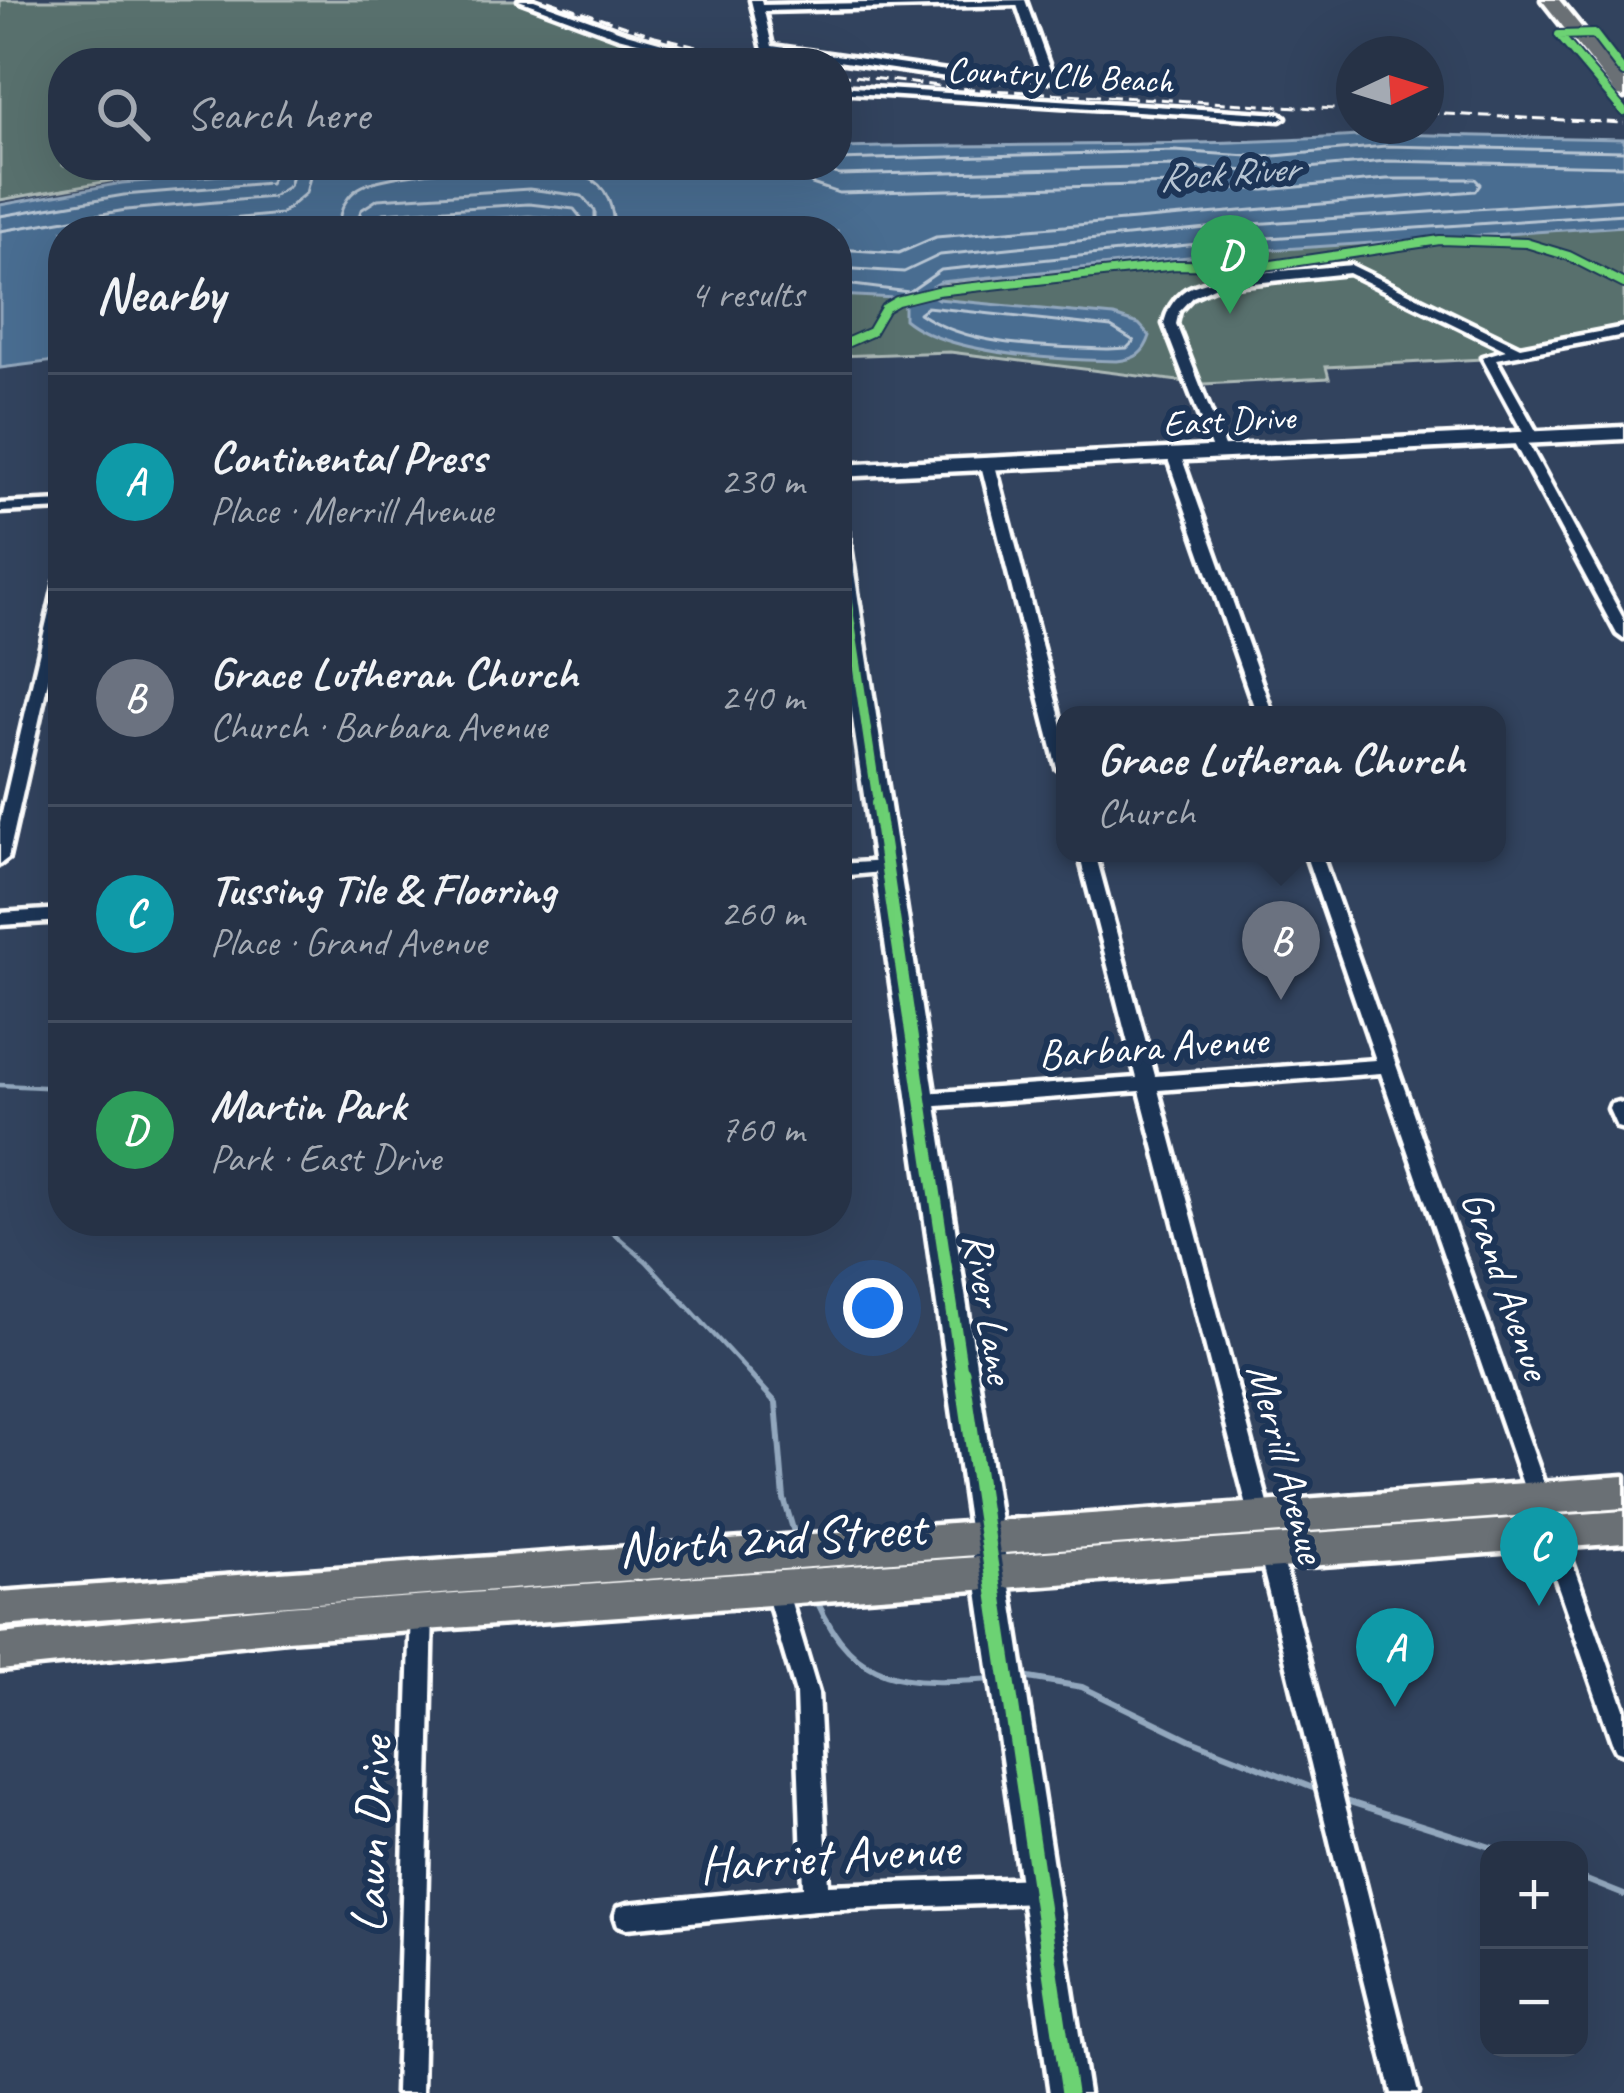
<!DOCTYPE html>
<html lang="en">
<head>
<meta charset="utf-8">
<style>
  :root { --surface:#263246; --page:#2e3a4d; --text:#f1f3f6; --muted:#a4aab3; --line:#424d5f; --accent:#ff9aa2 }
  body { margin:0; font-family:Caveat,sans-serif; background:var(--page); color:var(--text) }
  .controls { position:absolute; right:36px; bottom:36px; display:grid; overflow:hidden; border-radius:24px; box-shadow:0 12px 48px #0002 }
  .controls button { width:108px; height:108px; display:grid; place-items:center; padding:0; border:0; border-bottom:3px solid var(--line); background:var(--surface); color:var(--text); font:60px sans-serif }
  .compass { position:absolute; left:1336px; top:36px; width:108px; height:108px; border-radius:50%; background:var(--surface); box-shadow:0 12px 48px #0002; rotate:86deg }
  .you { position:absolute; left:873px; top:1308px; width:42px; height:42px; margin:-30px; border:9px solid #fff; border-radius:50%; background:#1a73e8; box-shadow:0 0 0 18px #1a73e833 }
  .badge { display:grid; place-items:center; width:78px; height:78px; border-radius:50%; background:var(--accent); color:#fff; font-size:39px; font-weight:700 }
  .pin { position:absolute; translate:-50% -99px; filter:drop-shadow(0 3px 6px #0008) }
  .pin::after { content:''; position:absolute; top:63px; width:42px; height:36px; background:inherit; clip-path:polygon(0 0,100% 0,50% 100%) }
  .popup { position:absolute; left:1056px; top:706px; width:450px; height:156px; box-sizing:border-box; display:grid; place-content:center; border-radius:24px; background:var(--surface); filter:drop-shadow(0 3px 9px #0005); font-size:39px; white-space:nowrap; color:var(--muted) }
  .popup b { font-size:45px; color:var(--text) }
  .popup::after { content:''; position:absolute; left:50%; top:100%; margin-left:-24px; border:24px solid transparent; border-top-color:var(--surface) }
  .list { margin:0; padding:0; list-style:none }
  h2 { display:flex; justify-content:space-between; align-items:center; height:156px; margin:0; padding:0 48px; font-size:51px }
  h2 small { font-size:39px; font-weight:400; color:var(--muted) }
  .list li { display:grid; grid-template-columns:78px 1fr auto; gap:36px; align-items:center; box-sizing:border-box; height:216px; padding:0 48px; border-top:3px solid var(--line) }
  .list b { display:block; font-size:45px; white-space:nowrap }
  .list p { margin:0; font-size:39px; white-space:nowrap; color:var(--muted) }
  .list em { font-size:39px; font-style:normal; color:var(--muted) }
  .icon { flex:none; width:66px; height:66px; fill:none; stroke:currentColor; stroke-width:2; stroke-linecap:round; stroke-linejoin:round }
  .map { position:relative; flex:none; width:1624px; height:2093px; overflow:hidden }
  .search { position:absolute; background:var(--surface); box-shadow:0 12px 48px #0002; left:48px; top:48px; width:804px; height:132px; display:flex; align-items:center; gap:30px; box-sizing:border-box; padding:0 42px; border-radius:48px; color:var(--muted); font-size:45px }
  .panel { position:absolute; background:var(--surface); box-shadow:0 12px 48px #0002; left:48px; top:216px; width:804px; height:1020px; border-radius:48px }
  .map>svg:first-child { display:block }
</style>
</head>
<body>
<div class="map">
<svg width="1624" height="2093" viewBox="0 0 1624 2093">
  <rect width="100%" height="100%" fill="#32435e"/>
  <filter id="ink" filterUnits="userSpaceOnUse"><feTurbulence type="fractalNoise" baseFrequency=".00833" numOctaves="2"/><feDisplacementMap in="SourceGraphic" scale="24" xChannelSelector="R" yChannelSelector="G"/><feConvolveMatrix kernelMatrix="1 2 1 2 8 2 1 2 1" color-interpolation-filters="sRGB"/></filter>
  <g filter="url(#ink)">
    <!-- green -->
    <g fill="#58706d" stroke="#acb8b6" stroke-width="3">
      <polygon points="0,0 518,0 713,63 63,63 63,165 334,165 115,180 0,200"/>
      <polygon points="529,216 572,220 551,231 311,231"/>
      <polygon points="1624,223 1624,329 1483,359 1326,367 1329,378 1202,384 950,352 837,356 837,297 1232,251"/>
    </g>
    <!-- water -->
    <path fill="#4a6d91" stroke="#92a7bd" stroke-width="3" d="M 1385,134 L 1624,139 L 1624,226 L 1238,252 L 941,282 L 925,291 L 938,299 L 1114,316 L 1139,324 L 1150,336 C 1144,354 1136,359 1117,361 C 1060,360 947,355 904,319 L 904,306 L 895,298 L 837,295 L 837,231 L 551,231 L 571,220 L 529,216 L 311,231 L 63,231 L 63,360 L 0,368 L 0,205 L 122,183 L 335,166 L 837,165 L 837,148 C 1019,143 1205,148 1385,134 Z"/>
    <g fill="none" stroke-linecap="round" stroke-linejoin="round">
      <!-- shore -->
      <g stroke="#b7c5d3" stroke-width="3">
        <polyline points="837,160 1175,151 1263,157 1386,146 1624,151"/>
        <polyline points="796,165 812,184 839,193 1175,184 1264,190 1387,179 1475,179 1480,184 1475,191 936,237 899,253 837,249"/>
        <polyline points="818,165 839,175 1175,166 1263,172 1386,161 1624,166"/>
        <polyline points="0,216 124,195 269,183 280,165"/>
        <polyline points="0,231 126,210 272,197 289,186 295,165"/>
        <polyline points="108,231 281,214 306,193 313,165"/>
        <path d="M 337,231 C 339,215 343,200 356,190 C 386,167 550,163 586,177 C 608,185 614,210 614,231"/>
        <polyline points="355,231 361,210 378,199 529,189 582,196 595,211 595,231"/>
        <polyline points="370,231 373,219 383,213 529,204 574,209 582,219 578,231"/>
        <polyline points="837,268 904,272 940,255 1236,225 1624,199"/>
        <polyline points="837,283 909,292 941,270 1237,240 1624,214"/>
        <path d="M 927,307 L 1111,327 L 1134,341 L 1127,348 L 1109,349 C 1050,347 969,348 919,313 Z"/>
      </g>
      <!-- stream-far1 -->
      <g stroke="#92a7bd" stroke-width="4.5">
        <polyline points="0,1085 63,1088"/>
        <polyline points="599,1221 646,1261 751,1375"/>
      </g>
      <!-- stream -->
      <g stroke="#92a7bd" stroke-width="6">
        <polyline points="748,1372 776,1403 784,1499 796,1539"/>
        <path d="M 817,1601 C 856,1688 907,1684 993,1679"/>
        <polyline points="1023,1677 1082,1687 1191,1740 1318,1790"/>
        <polyline points="1340,1799 1500,1850"/>
        <polyline points="1579,1877 1624,1895"/>
      </g>
      <defs>
        <g id="street">
          <polygon points="519,0 534,0 626,33 736,63 719,63 618,37"/>
          <path d="M 751,0 L 761,0 L 762,5 L 1025,0 L 1053,78 L 1048,81 L 947,77 L 763,50 ZM 1017,5 L 1041,75 L 947,71 L 772,46 L 764,11 Z"/>
          <polygon points="837,86 1280,114 1285,117 1280,120 837,92"/>
          <path d="M 1351,265 L 1520,347 L 1624,327 L 1624,335 L 1496,359 L 1540,438 L 1533,442 L 1526,438 L 1482,357 L 1506,350 L 1349,273 L 1214,287 L 1192,297 L 1179,311 L 1176,324 L 1227,454 L 1220,458 L 1215,457 L 1164,324 C 1167,311 1172,301 1183,292 C 1208,273 1315,269 1351,265 Z"/>
          <polygon points="1519,435 1526,439 1624,620 1624,639 1617,634 1512,439"/>
          <polygon points="1174,452 1181,456 1273,715 1257,715 1167,456"/>
          <polygon points="988,461 995,465 1065,737 1065,773 1057,768 981,465"/>
          <polygon points="63,501 63,509 0,512 0,504"/>
          <polygon points="63,578 63,614 8,858 0,864 0,822 56,582"/>
          <polygon points="1079,853 1095,853 1155,1076 1376,1060 1305,853 1321,853 1624,1709 1624,1753 1616,1750 1612,1742 1381,1073 1158,1090 1273,1522 1270,1529 1262,1532 1254,1529 1251,1522 1140,1091 924,1107 917,1105 915,1100 917,1095 924,1093 1137,1078"/>
          <polygon points="888,861 894,863 896,867 894,871 837,876 837,864"/>
          <polygon points="63,909 63,921 0,925 0,913"/>
          <polygon points="1618,1102 1624,1104 1624,1129 1617,1127 1609,1109 1611,1104"/>
          <polygon points="1269,1538 1277,1541 1280,1548 1418,2093 1392,2093 1258,1548 1261,1541"/>
          <polygon points="776,1579 784,1582 787,1589 818,1693 828,1885 1037,1878 1046,1881 1049,1890 1046,1899 1037,1902 816,1910 627,1928 618,1925 615,1916 618,1907 627,1904 803,1887 796,1693 765,1589 768,1582"/>
          <polygon points="422,1599 430,1602 433,1609 422,2093 396,2093 411,1609 414,1602"/>
        </g>
        <g id="secondary">
          <polygon points="1624,427 1624,439 837,477 837,465"/>
          <polygon points="837,527 848,533 1088,2093 1050,2093 837,607"/>
        </g>
        <g id="primary">
          <polygon points="1542,0 1559,0 1624,80 1624,97 1618,96"/>
          <polygon points="1624,1476 1624,1508 0,1626 0,1592"/>
          <polygon points="1624,1511 1624,1543 287,1640 0,1670 0,1634 287,1606"/>
        </g>
      </defs>
      <!-- street casing -->
      <use href="#street" stroke="#fff" stroke-width="9"/>
      <!-- secondary casing -->
      <use href="#secondary" stroke="#fff" stroke-width="9"/>
      <!-- primary casing -->
      <use href="#primary" stroke="#fff" stroke-width="9"/>
      <!-- street -->
      <use href="#street" fill="#1d3557" fill-rule="evenodd"/>
      <!-- secondary -->
      <use href="#secondary" fill="#1d3557" fill-rule="evenodd"/>
      <!-- primary -->
      <use href="#primary" fill="#6a7074" fill-rule="evenodd"/>
      <!-- rail -->
      <g stroke="#fff" stroke-width="3" stroke-dasharray="12 6" stroke-linecap="butt">
        <polyline points="548,0 655,36 770,63"/>
        <polyline points="837,74 955,88 1354,110"/>
        <polyline points="1426,113 1624,123"/>
      </g>
      <defs>
        <g id="cycleway-far3">
          <polyline points="1624,73 1594,34 1559,35 1624,112"/>
          <polyline points="837,347 871,332 885,308 897,301 937,291 1176,265 1265,266 1440,240 1526,243 1569,256 1624,284"/>
        </g>
        <polyline id="cycleway-far2" points="837,533 878,806"/>
        <polyline id="cycleway-far1" points="877,803 962,1375"/>
        <polyline id="cycleway" points="962,1372 1069,2093"/>
      </defs>
      <!-- cycleway-far3 casing -->
      <use href="#cycleway-far3" stroke="#1d3557" stroke-width="12"/>
      <!-- cycleway-far2 casing -->
      <use href="#cycleway-far2" stroke="#1d3557" stroke-width="15"/>
      <!-- cycleway-far1 casing -->
      <use href="#cycleway-far1" stroke="#1d3557" stroke-width="20"/>
      <!-- cycleway casing -->
      <use href="#cycleway" stroke="#1d3557" stroke-width="22"/>
      <!-- cycleway-far3 -->
      <use href="#cycleway-far3" stroke="#6cd273" stroke-width="8"/>
      <!-- cycleway-far2 -->
      <use href="#cycleway-far2" stroke="#6cd273" stroke-width="9"/>
      <!-- cycleway-far1 -->
      <use href="#cycleway-far1" stroke="#6cd273" stroke-width="12"/>
      <!-- cycleway -->
      <use href="#cycleway" stroke="#6cd273" stroke-width="15"/>
    </g>
  </g>
  <g text-anchor="middle" dominant-baseline="central" stroke-width="12" stroke-linejoin="round" paint-order="stroke">
    <!-- far-street labels -->
    <g font-size="36" fill="#fff" stroke="#1d3557">
      <text transform="translate(1060 75) rotate(3)">Country Clb Beach</text>
      <text transform="translate(1229 420) rotate(-3)">East Drive</text>
    </g>
    <!-- far-water labels -->
    <g font-size="39" font-style="italic" fill="#b7c5d3" stroke="#1d3557">
      <text transform="translate(1228 173) rotate(-4)">Rock River</text>
    </g>
    <!-- street labels -->
    <g font-size="42" fill="#fff" stroke="#1d3557">
      <text transform="translate(1153 1047) rotate(-4)">Barbara Avenue</text>
      <text transform="translate(1506 1285) rotate(71)">Grand Avenue</text>
      <text transform="translate(989 1308) rotate(81)">River Lane</text>
      <text transform="translate(1286 1463) rotate(75)">Merrill Avenue</text>
    </g>
    <!-- near-street labels -->
    <g font-size="51" fill="#fff" stroke="#1d3557">
      <text transform="translate(772 1538) rotate(-4)">North 2nd Street</text>
      <text transform="translate(371 1835) rotate(-88)">Lawn Drive</text>
      <text transform="translate(829 1856) rotate(-4)">Harriet Avenue</text>
    </g>
  </g>
</svg>
<div class="controls">
<button>+</button>
<button>−</button>
</div>
<svg class="compass" viewBox="-18 -18 36 36"><path d="M0-13l5 13h-10z" fill="#e53935"/><path d="M0 13l5-13h-10z" fill="#a4aab3"/></svg>
<div class="you"></div>
<div class="pin badge" style="left:1395px;top:1707px;background:#0f9aa8">A</div>
<div class="pin badge" style="left:1281px;top:1000px;background:#6b7280">B</div>
<div class="popup"><b>Grace Lutheran Church</b>Church</div>
<div class="pin badge" style="left:1539px;top:1606px;background:#0f9aa8">C</div>
<div class="pin badge" style="left:1230px;top:314px;background:#2e9e5b">D</div>
<div class="search"><svg class="icon" aria-label="search" viewBox="0 0 24 24"><circle cx="10" cy="10" r="6"/><path d="M15 15l6 6"/></svg>Search here</div>
<section class="panel">
<h2>Nearby<small>4 results</small></h2>
<ul class="list">
<li><span class="badge" style="background:#0f9aa8">A</span><div><b>Continental Press</b><p>Place · Merrill Avenue</p></div><em>230 m</em></li>
<li><span class="badge" style="background:#6b7280">B</span><div><b>Grace Lutheran Church</b><p>Church · Barbara Avenue</p></div><em>240 m</em></li>
<li><span class="badge" style="background:#0f9aa8">C</span><div><b>Tussing Tile &amp; Flooring</b><p>Place · Grand Avenue</p></div><em>260 m</em></li>
<li><span class="badge" style="background:#2e9e5b">D</span><div><b>Martin Park</b><p>Park · East Drive</p></div><em>760 m</em></li>
</ul>
</section>
</div>
</body>
</html>
